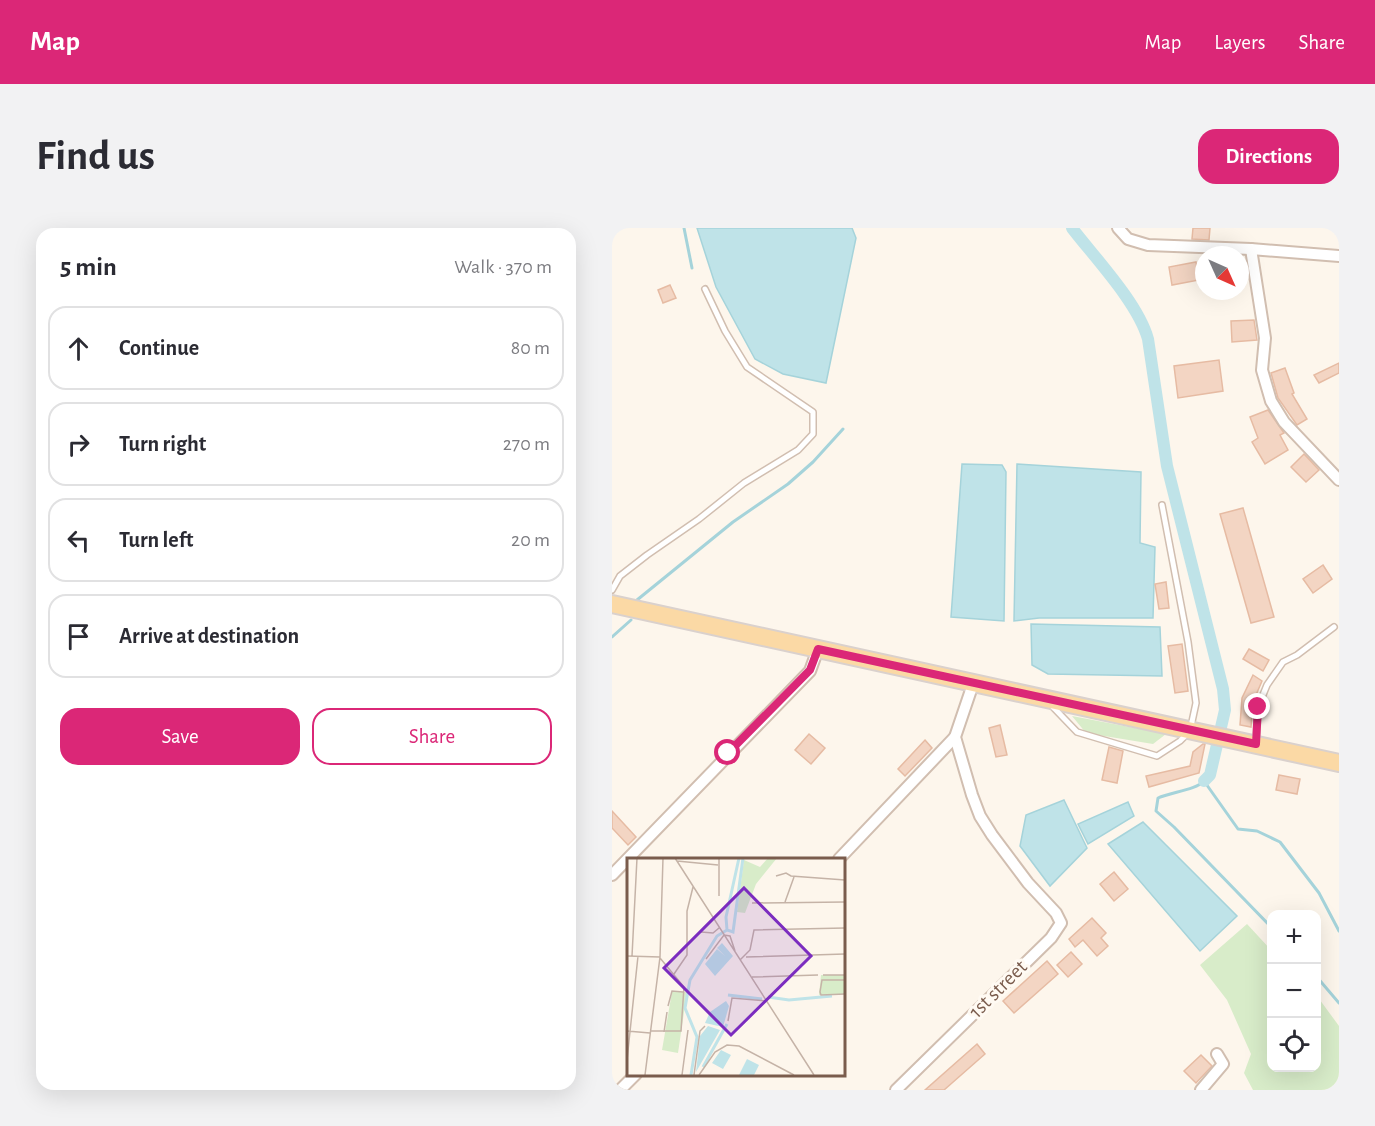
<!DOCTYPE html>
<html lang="en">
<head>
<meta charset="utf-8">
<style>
  :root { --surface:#fff; --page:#f2f2f3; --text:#2b2b33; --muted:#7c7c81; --line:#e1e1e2; --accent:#db2777 }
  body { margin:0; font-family:"Alegreya Sans",sans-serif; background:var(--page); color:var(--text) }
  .controls { position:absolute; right:18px; bottom:18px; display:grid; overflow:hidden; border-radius:12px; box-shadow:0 6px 24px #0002 }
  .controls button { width:54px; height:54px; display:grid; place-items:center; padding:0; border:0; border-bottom:2px solid var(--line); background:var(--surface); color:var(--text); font:30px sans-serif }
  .compass { position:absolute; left:583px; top:18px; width:54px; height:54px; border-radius:50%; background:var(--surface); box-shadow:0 6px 24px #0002; rotate:135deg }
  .stop { position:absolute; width:18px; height:18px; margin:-14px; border:4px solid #db2777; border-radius:50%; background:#fff }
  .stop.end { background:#db2777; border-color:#fff; box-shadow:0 2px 6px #0008 }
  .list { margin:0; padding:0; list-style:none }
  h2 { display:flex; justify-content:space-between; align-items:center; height:78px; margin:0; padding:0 24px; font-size:26px }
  h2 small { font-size:20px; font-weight:400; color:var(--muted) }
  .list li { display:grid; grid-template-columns:39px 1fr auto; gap:18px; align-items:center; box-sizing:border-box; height:84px; margin:0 12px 12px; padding:0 12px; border:2px solid var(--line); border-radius:18px }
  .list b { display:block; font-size:22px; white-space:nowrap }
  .list em { font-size:20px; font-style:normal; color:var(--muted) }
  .actions { display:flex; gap:12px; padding:18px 24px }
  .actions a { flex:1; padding:14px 0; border:2px solid var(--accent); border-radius:18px; text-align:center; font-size:21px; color:var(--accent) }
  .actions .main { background:var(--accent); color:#fff }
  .icon { flex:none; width:33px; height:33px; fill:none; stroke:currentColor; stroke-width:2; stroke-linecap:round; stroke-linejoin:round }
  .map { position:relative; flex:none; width:727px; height:862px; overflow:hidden; border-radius:18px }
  header { display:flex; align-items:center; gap:36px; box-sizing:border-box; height:84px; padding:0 30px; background:var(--accent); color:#fff }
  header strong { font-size:28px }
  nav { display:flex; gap:33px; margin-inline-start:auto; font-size:21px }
  .intro { display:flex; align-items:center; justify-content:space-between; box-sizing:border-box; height:144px; padding:0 36px }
  h1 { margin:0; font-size:42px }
  .button { padding:15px 27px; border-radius:18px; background:var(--accent); color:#fff; font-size:21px; font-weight:700 }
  main { display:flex; gap:36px; padding:0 36px }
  aside { flex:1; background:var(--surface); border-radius:18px; box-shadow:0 6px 24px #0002 }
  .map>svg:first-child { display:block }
</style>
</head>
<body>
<header>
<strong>Map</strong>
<nav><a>Map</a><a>Layers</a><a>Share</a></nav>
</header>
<div class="intro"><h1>Find us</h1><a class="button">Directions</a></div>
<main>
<aside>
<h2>5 min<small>Walk · 370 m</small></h2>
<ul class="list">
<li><svg class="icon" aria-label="ahead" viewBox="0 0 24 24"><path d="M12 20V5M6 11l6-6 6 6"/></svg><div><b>Continue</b></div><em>80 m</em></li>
<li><svg class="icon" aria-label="right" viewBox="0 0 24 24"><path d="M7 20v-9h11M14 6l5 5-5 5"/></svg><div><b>Turn right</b></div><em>270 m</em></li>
<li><svg class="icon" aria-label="left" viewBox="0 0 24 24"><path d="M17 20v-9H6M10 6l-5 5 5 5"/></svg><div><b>Turn left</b></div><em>20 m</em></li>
<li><svg class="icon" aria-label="arrive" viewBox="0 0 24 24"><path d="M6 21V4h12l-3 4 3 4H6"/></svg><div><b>Arrive at destination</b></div></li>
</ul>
<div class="actions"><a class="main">Save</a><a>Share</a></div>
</aside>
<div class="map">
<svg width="727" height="862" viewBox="0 0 727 862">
  <rect width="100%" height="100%" fill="#fdf6ec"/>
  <!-- green -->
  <g fill="#d8ecc9">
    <polygon points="460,488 554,506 541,516 474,505"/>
    <polygon points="635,696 659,722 660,840 704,840 705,768 727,798 727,862 641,862 632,845 639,826 615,772 588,737"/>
  </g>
  <!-- water -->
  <g fill="#bfe3e8" stroke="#a5d3da" stroke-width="1.5">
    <polygon points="85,0 240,0 244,10 214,155 171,146 143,131 104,59"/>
    <polygon points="350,236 390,237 394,244 392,393 339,389"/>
    <polygon points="405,236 529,244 528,315 543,319 541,390 427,390 402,393"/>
    <polygon points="419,396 548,399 550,448 436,446 420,437"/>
    <polygon points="452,572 475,620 438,658 408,618 414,587"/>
    <polygon points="516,574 522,588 476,616 466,596"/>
    <polygon points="531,594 625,688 588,723 496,616"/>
  </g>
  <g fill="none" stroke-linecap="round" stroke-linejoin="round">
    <!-- stream -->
    <g stroke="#a5d3da" stroke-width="3">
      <polyline points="72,0 80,40"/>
      <polyline points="25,372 121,294 176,256 201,234 231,201"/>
      <polyline points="0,409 19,392"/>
      <path d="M 660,700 L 562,599 L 544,583 L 546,570 C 559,564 584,562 592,553 L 626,601 L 645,603 L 668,614 L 707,665 L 727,703"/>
      <polyline points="704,748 727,775"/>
    </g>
    <!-- canal -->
    <path stroke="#bfe3e8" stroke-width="12" d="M 460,0 C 483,30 526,75 536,111 L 555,238 L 611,461 L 613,482 L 598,547 L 592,553"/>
  </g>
  <!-- building -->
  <g fill="#f3d5c3" stroke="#e6bba3" stroke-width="1.5">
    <polygon points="581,0 598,0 597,12 580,11"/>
    <polygon points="584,34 587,52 560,57 557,39"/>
    <polygon points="58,57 64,70 51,75 46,62"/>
    <polygon points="642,92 645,112 620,114 619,93"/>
    <polygon points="607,132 611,163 566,170 562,138"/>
    <polygon points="727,135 727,145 707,155 702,147"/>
    <polygon points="673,140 682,165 680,166 695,191 685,197 666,170 659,145"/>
    <polygon points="656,182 672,205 668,207 676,222 653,236 640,214 646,210 638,189"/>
    <polygon points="692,226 707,242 694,254 679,239"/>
    <polygon points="631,280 662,389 639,395 608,286"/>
    <polygon points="711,337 720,351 701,365 691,351"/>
    <polygon points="554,354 557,380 547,381 543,356"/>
    <polygon points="570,416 576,463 563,465 556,418"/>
    <polygon points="637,421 657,432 651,443 631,431"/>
    <polygon points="641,447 650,453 641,474 639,499 628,497 630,470"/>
    <polygon points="388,497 395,527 384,529 377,500"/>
    <polygon points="197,506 213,520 199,536 183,522"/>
    <polygon points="313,512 320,520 293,548 286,541"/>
    <polygon points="591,516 593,516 587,545 537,559 534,548 578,538 581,524"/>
    <polygon points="497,519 511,523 505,555 490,552"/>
    <polygon points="667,547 688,551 685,566 664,562"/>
    <polygon points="0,583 24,609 16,617 0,600"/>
    <polygon points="502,644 516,661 502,673 488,656"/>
    <polygon points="480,690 494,705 489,710 496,718 485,728 471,712 463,719 457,711"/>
    <polygon points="459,724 470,736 456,749 445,737"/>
    <polygon points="435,733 446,746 402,785 391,773"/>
    <polygon points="365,816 373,826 340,855 332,862 313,862"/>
    <polygon points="589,827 600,838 584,855 572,843"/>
  </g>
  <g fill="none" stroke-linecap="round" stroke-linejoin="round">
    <defs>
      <g id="lane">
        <polyline points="0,362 8,348 35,327 87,291 132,255 186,222 201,206 201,184 135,139 113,103 93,61"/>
        <polyline points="440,478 465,504 545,528 568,513 578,503 584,475 576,414 550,277"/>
        <polyline points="644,514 646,479 655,457 671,434 685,427 722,399"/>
      </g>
      <g id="street">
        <polyline points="506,0 516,11 536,17 639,21 727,28"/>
        <polyline points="639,21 653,110 650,142 659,173 672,194 727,252"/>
        <polyline points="227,631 343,509"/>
        <polyline points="0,647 198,443 206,421"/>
        <polyline points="8,862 24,846"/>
        <polyline points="284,862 439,710 449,695 444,685 416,655 380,607 368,588 360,567 343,509 361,456"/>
        <polyline points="589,862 611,836 605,826"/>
      </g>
      <polyline id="primary" points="0,376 727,535"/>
    </defs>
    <!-- lane casing -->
    <use href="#lane" stroke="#d1beb0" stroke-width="8"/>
    <!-- street casing -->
    <use href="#street" stroke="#d1beb0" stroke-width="14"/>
    <!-- primary casing -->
    <use href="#primary" stroke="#dad1cd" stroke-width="20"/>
    <!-- lane -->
    <use href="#lane" stroke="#fff" stroke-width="5"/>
    <!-- street -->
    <use href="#street" stroke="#fff" stroke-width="10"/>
    <!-- primary -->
    <use href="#primary" stroke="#fbd9a5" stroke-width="16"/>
  </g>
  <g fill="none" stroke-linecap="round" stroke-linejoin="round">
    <!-- route -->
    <polyline stroke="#db2777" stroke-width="8" points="116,525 198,442 206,421 644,516 646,479"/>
  </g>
  <g text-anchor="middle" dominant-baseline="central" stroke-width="6" stroke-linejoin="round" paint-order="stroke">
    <!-- street labels -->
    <g font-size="21" fill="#7a5c4d" stroke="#fffaf3">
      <text transform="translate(386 761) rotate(-45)">1st street</text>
    </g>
  </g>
  <!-- overview -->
  <g transform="translate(15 630)">
    <rect width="218" height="218" fill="#fdf6ec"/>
    <path d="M 141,0 L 150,0 L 129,26 L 118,55 L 110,54 L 117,2 L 133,9 ZM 194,117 L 217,117 L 217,136 L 192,137 ZM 45,134 L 60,134 L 51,195 L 35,192 Z" fill="#d8ecc9"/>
    <path d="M 95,85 L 106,98 L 88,118 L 78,106 L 90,91 L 98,98 L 90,90 ZM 99,143 L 102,148 L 96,169 L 78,165 L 83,154 ZM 81,168 L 93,172 L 69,214 L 73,178 ZM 94,192 L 104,197 L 100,204 L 94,201 L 100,204 L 96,211 L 85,205 ZM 120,201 L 132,207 L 127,217 L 112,217 Z" fill="#bfe3e8"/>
    <path fill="none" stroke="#bfe3e8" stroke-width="3" d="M 112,0 L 99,59 L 100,72 L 106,74 L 116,0M 101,137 L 135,141M 141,139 L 162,142 L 205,138M 76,209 L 100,166M 64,217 L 70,179 L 58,150 L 63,122 L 90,78 L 100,72"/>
    <path fill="none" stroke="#c5b3a7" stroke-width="1.5" d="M 48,0 L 187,217M 50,3 L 91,7M 149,18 L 159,15 L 164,18 L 218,22M 92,38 L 92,0M 158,44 L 167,19M 125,45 L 218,44M 74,74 L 86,75 L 92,70M 0,98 L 33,99M 5,98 L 10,0M 119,99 L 218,96M 79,101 L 97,77 L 103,78 L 108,93M 113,102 L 123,92 L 127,72 L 218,70M 47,116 L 60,97 L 60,53 L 66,29M 196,117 L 218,117M 125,119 L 191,117M 218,122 L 195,122 L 193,134 L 194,137 L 218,136M 41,148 L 45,133 L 56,134M 101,163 L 105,140 L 139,143M 0,173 L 23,175M 23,173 L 54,173 L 57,129 L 33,100M 37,174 L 40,154M 0,202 L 11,98M 18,217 L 33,99 L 36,0M 55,217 L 61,172M 67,217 L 73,173 L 78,168M 72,217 L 88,194 L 100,187 L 112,188 L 167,217"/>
    <path fill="#7b2cbf" fill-opacity="0.15" stroke="#7b2cbf" stroke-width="3" d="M 117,30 L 184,98 L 104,177 L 37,110 Z"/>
    <rect width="218" height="218" fill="none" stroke="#7a5c4d" stroke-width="3"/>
  </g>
</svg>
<div class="controls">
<button>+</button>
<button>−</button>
<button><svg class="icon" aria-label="locate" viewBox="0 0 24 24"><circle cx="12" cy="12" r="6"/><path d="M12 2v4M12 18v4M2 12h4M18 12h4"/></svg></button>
</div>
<svg class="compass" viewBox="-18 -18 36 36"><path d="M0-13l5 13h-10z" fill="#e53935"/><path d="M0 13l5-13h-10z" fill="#7c7c81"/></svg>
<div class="stop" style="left:116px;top:525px"></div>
<div class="stop end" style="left:646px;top:479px"></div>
</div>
</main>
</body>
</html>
